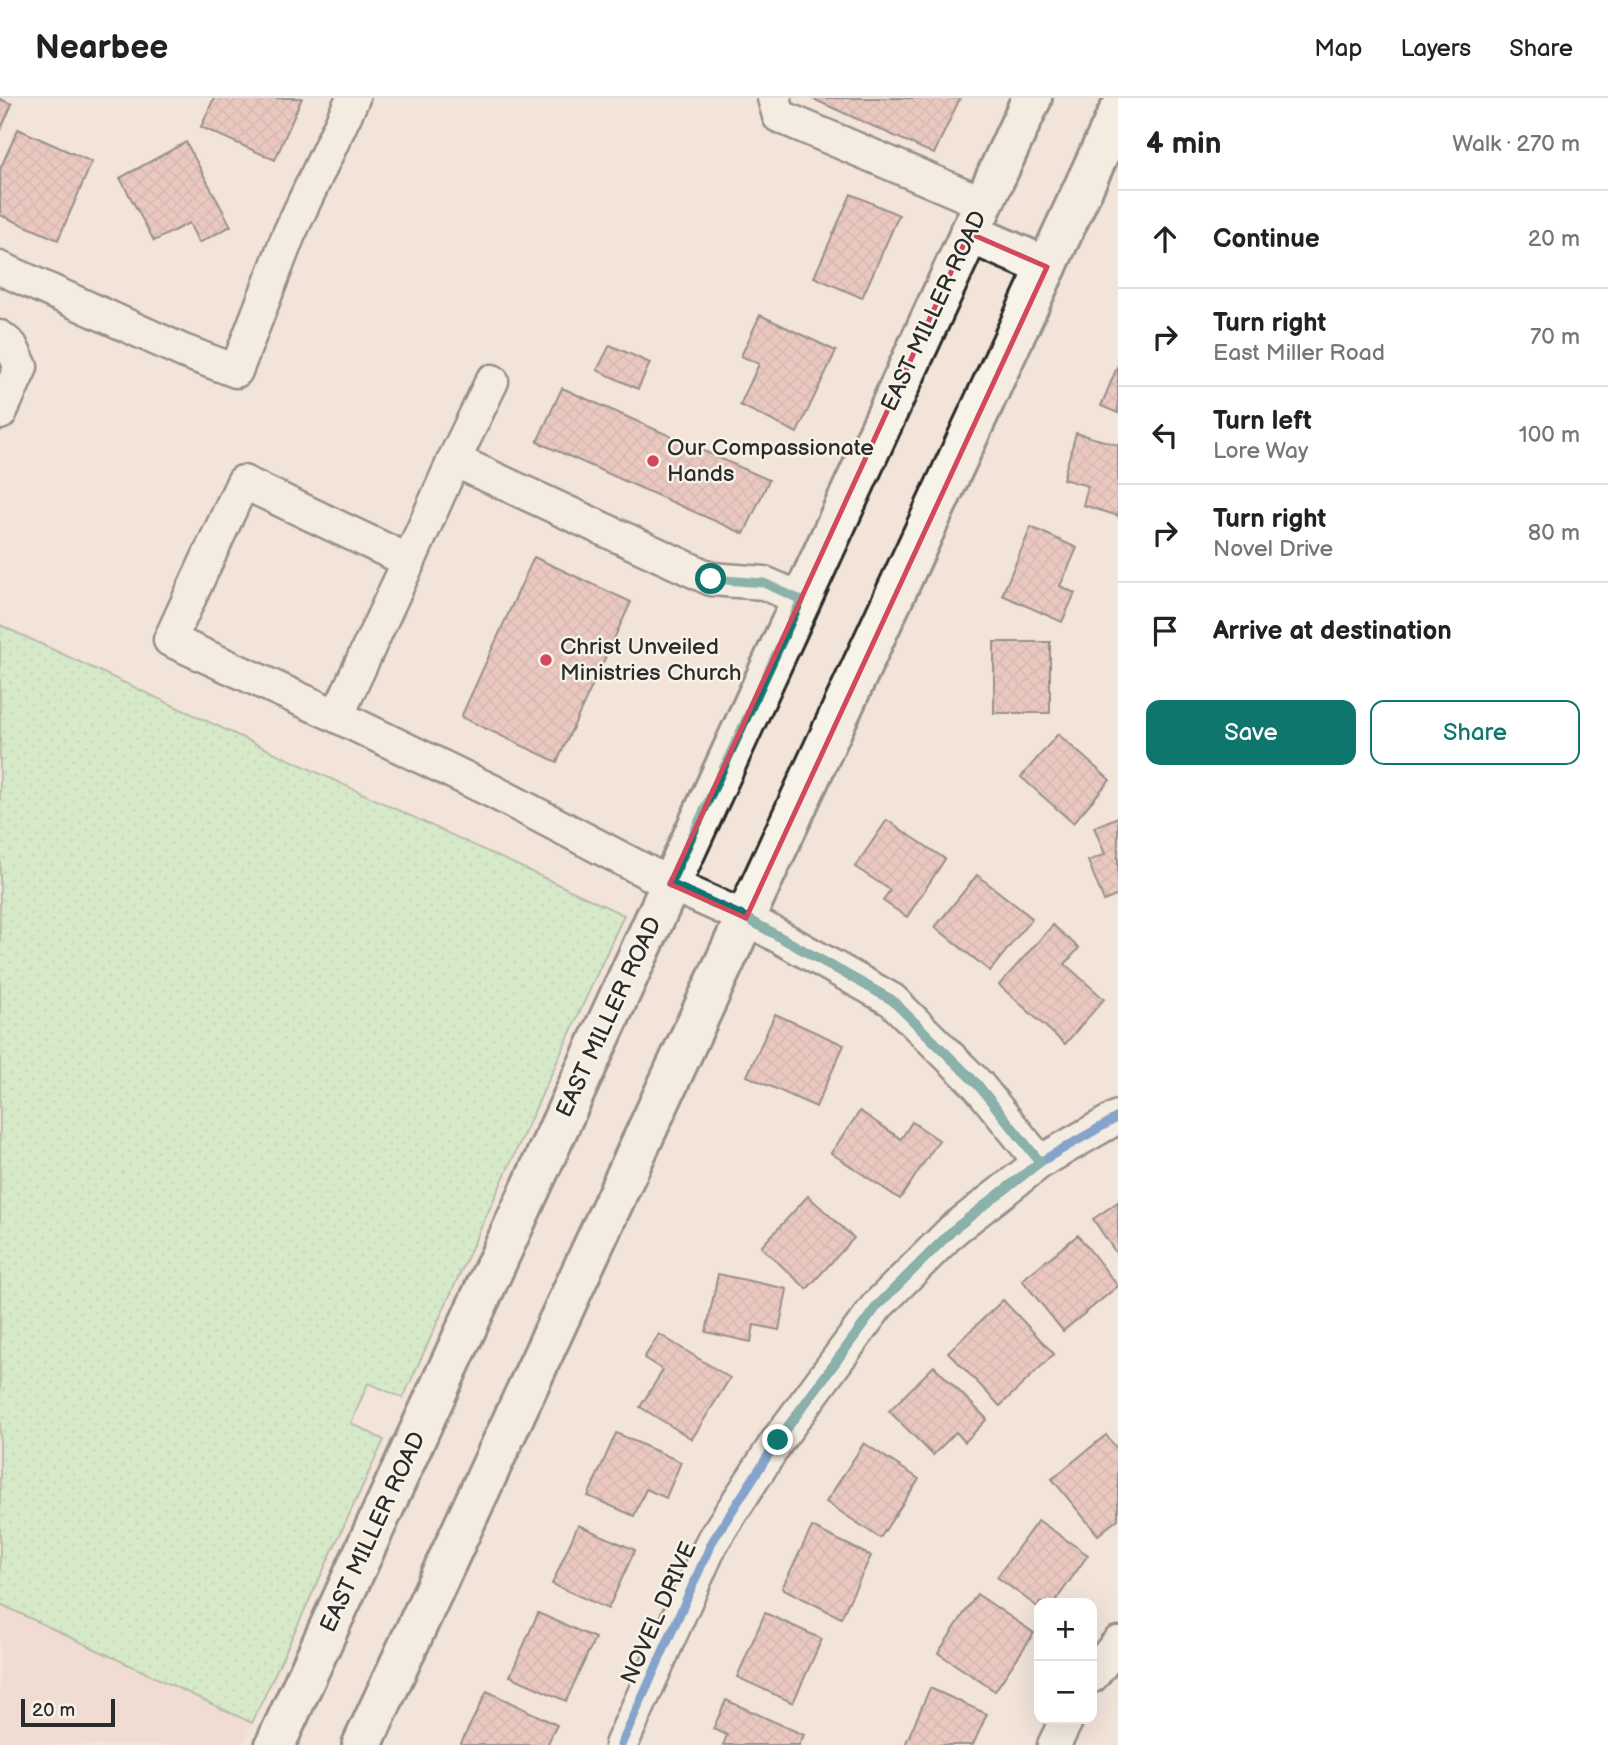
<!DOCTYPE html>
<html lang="en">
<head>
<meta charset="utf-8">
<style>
  :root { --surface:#fff; --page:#f6f6f6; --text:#222; --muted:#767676; --line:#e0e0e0; --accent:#0f766e }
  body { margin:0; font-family:"Balsamiq Sans",sans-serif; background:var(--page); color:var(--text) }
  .controls { position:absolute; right:21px; bottom:21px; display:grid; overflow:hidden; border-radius:14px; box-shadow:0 7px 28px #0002 }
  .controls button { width:63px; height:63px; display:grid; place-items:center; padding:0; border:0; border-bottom:2px solid var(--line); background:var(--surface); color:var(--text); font:35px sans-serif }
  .scale { position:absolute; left:21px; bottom:18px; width:94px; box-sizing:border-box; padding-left:7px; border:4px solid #2b2b2b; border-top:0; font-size:19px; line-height:24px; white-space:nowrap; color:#2b2b2b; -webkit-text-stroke:5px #f7f3e8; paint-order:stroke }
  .stop { position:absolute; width:21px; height:21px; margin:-16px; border:5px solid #0f766e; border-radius:50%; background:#fff }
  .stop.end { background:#0f766e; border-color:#fff; box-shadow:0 2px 7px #0008 }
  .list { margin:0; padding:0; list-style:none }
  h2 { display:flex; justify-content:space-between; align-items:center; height:91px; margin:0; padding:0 28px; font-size:30px }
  h2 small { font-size:23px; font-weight:400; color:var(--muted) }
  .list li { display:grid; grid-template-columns:46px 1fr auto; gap:21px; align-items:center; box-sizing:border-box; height:98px; padding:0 28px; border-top:2px solid var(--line) }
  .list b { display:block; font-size:26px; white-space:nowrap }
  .list p { margin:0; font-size:23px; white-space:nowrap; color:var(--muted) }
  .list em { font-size:23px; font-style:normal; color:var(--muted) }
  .actions { display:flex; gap:14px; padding:21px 28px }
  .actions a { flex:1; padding:16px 0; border:2px solid var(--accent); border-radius:14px; text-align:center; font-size:24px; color:var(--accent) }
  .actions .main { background:var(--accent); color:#fff }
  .icon { flex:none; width:38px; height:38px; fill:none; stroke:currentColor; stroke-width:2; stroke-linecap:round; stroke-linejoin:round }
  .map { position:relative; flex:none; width:1118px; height:1647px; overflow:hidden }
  header { display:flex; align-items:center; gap:42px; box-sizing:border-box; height:98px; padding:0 35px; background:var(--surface); border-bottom:2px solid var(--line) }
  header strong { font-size:33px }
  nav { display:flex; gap:38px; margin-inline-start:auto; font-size:24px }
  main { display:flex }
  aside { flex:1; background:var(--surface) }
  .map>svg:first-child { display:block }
</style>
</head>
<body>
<header>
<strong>Nearbee</strong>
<nav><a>Map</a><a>Layers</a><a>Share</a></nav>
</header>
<main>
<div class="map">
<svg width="1118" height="1647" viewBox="0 0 1118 1647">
  <defs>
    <pattern id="grass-dots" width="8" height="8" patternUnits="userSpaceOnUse" patternTransform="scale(1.75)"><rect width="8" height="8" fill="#b4efb4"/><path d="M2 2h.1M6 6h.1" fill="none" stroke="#9bcd9b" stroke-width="1.8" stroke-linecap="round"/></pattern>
    <pattern id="building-cross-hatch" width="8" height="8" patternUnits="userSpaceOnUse" patternTransform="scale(1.75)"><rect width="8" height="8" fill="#e1a7a0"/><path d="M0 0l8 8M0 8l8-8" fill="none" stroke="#b78883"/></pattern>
  </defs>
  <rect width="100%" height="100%" fill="#f3e4da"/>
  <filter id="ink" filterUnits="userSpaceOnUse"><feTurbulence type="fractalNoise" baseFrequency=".0143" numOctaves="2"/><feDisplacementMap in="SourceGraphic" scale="14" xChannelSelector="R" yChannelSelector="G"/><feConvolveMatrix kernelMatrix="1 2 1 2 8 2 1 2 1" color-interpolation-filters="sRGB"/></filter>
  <g filter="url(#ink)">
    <!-- built -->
    <polygon fill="#eed2c9" points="0,1506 252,1625 242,1647 0,1647"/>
    <!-- grass -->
    <polygon fill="url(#grass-dots)" stroke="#708d70" stroke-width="2" points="0,527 624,817 403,1300 368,1285 351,1325 384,1342 252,1625 0,1506"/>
    <!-- building -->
    <g fill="url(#building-cross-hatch)" stroke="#2b2b2b" stroke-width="2">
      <polygon points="214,0 302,0 275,62 201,29"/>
      <polygon points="811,0 960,0 934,56"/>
      <polygon points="0,1 12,6 0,33"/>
      <polygon points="18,31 92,64 58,142 0,117 0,71"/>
      <polygon points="186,44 231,128 199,145 189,125 154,143 120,80"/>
      <polygon points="851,96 899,117 862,200 814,179"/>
      <polygon points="760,217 836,253 797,335 740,307 759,266 741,258"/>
      <polygon points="610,247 650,265 638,291 597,272"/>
      <polygon points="1118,267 1118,315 1101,308"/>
      <polygon points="562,290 769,382 744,436 537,344"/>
      <polygon points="1076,335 1118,347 1118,418 1083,407 1088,388 1063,381"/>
      <polygon points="1031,429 1077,450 1060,488 1075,495 1062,524 1002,497"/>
      <polygon points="534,459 631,504 557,664 461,619"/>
      <rect x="994" y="544" width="56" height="71"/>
      <polygon points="1058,636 1110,682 1073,725 1021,679"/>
      <polygon points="1118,719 1118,797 1104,803 1088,763 1105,756 1094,729"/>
      <polygon points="887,722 945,761 907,819 883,803 890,792 855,769"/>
      <polygon points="977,777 1032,820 990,873 935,829"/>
      <polygon points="1053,827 1079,850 1065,866 1104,901 1065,946 999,887"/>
      <polygon points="775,916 844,947 816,1009 747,978"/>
      <polygon points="860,1013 901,1041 912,1024 939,1042 900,1101 831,1055"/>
      <polygon points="808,1098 854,1140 807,1191 761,1149"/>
      <polygon points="1118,1104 1118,1158 1093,1121"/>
      <polygon points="1078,1137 1118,1188 1063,1233 1022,1182"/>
      <polygon points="718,1176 787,1191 779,1232 754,1227 751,1244 706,1234"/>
      <polygon points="1003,1202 1054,1256 1000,1308 948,1254"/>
      <polygon points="659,1236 730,1280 692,1341 640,1309 663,1272 644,1260"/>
      <polygon points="934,1268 987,1321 965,1344 956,1334 933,1357 889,1313"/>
      <polygon points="616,1335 681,1364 666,1400 646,1391 634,1418 588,1398"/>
      <polygon points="1106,1337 1118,1352 1118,1421 1098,1437 1052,1381"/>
      <polygon points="864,1345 919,1381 880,1440 826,1404"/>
      <polygon points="1038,1422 1088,1457 1054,1505 1039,1505 1039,1510 997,1479"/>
      <polygon points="578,1427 635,1452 608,1511 552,1486"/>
      <polygon points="812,1429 871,1458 841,1520 782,1490"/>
      <polygon points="977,1496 1034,1535 995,1593 938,1555"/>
      <polygon points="538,1515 595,1540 566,1603 510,1578"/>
      <polygon points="765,1515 822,1541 793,1605 737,1579"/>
      <polygon points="930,1590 987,1616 973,1647 905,1647"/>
      <polygon points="487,1593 557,1627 547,1647 460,1647"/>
      <polygon points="726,1602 804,1637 799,1647 723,1647 727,1637 713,1631"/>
    </g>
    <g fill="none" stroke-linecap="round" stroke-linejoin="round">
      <defs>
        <g id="minor">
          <polyline points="774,0 779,18 983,105"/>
          <polyline points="0,170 183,253 236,273 289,136 353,0"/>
          <polyline points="0,239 11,248 21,269 0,315"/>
          <polyline points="454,362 492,283"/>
          <polyline points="801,501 764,485 711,481 454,362 409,463 243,384 170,542 337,618 496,695 670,786 746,820 892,902 978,987 1040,1064"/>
          <polyline points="337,618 409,463"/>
          <polyline points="1092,1578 1118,1545"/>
          <polyline points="621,1647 712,1444 778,1342 877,1208 953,1132 1040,1064 1118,1019"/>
          <polyline points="1054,1647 1067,1621"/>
        </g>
        <g id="major">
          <polyline points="969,135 1047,169"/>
          <polyline points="275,1647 1032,0"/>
          <polyline points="362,1647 1118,15"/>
        </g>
      </defs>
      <!-- minor casing -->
      <use href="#minor" stroke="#2b2b2b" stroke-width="37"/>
      <!-- major casing -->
      <use href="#major" stroke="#2b2b2b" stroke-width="44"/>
      <!-- minor -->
      <use href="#minor" stroke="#f7f3e8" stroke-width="32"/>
      <!-- major -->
      <use href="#major" stroke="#f7f3e8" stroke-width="38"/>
      <defs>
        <g id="cycleway">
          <polyline points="670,786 746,820 892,902 978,987 1040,1064"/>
          <polyline points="621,1647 712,1444 778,1342 877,1208 953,1132 1040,1064 1118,1019"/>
        </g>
      </defs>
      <!-- cycleway casing -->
      <use href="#cycleway" stroke="#f7f3e8" stroke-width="13"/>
      <!-- cycleway -->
      <use href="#cycleway" stroke="#0057b8" stroke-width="9"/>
    </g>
  </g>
  <g fill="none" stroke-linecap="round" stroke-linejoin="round" filter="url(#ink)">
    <!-- route -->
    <polyline stroke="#0f766e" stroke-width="9" points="711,481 764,485 801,502 670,786 746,820 892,902 978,987 1040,1064 953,1132 877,1208 778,1342"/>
  </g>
  <!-- marked area -->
  <path d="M0 0H1118V1647H0ZM 969,135 L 1047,169 L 746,820 L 670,786 Z" fill="#f3e4da" fill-opacity=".55" fill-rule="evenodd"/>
  <path fill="none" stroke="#d1495b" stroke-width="5" stroke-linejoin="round" d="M 969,135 L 1047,169 L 746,820 L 670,786 Z"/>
  <!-- markers -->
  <g fill="#d1495b" stroke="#f7f3e8" stroke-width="2.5">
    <circle cx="653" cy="363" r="7"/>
    <circle cx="546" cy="562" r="7"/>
  </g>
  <g text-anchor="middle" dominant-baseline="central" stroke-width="5" stroke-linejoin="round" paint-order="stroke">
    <!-- street labels -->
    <g font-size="23" fill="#2b2b2b" stroke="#f7f3e8">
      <text transform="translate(934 213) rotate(-65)">EAST MILLER ROAD</text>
      <text transform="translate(609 919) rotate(-65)">EAST MILLER ROAD</text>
      <text transform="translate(373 1434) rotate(-65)">EAST MILLER ROAD</text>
      <text transform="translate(659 1515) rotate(-66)">NOVEL DRIVE</text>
    </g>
    <!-- poi labels -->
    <g font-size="23" fill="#2b2b2b" stroke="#f7f3e8" text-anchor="start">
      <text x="667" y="350">Our Compassionate<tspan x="667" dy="26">Hands</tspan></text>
      <text x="560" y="549">Christ Unveiled<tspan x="560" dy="26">Ministries Church</tspan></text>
    </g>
  </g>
</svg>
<div class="controls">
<button>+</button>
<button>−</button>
</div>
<div class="scale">20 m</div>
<div class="stop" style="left:711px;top:481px"></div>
<div class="stop end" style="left:778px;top:1342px"></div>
</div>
<aside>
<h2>4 min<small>Walk · 270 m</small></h2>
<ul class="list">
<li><svg class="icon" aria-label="ahead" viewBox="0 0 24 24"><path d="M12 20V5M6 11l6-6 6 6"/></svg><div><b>Continue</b></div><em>20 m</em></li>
<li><svg class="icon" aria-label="right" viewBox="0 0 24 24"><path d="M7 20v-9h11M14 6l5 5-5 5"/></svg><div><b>Turn right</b><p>East Miller Road</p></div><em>70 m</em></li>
<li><svg class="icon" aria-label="left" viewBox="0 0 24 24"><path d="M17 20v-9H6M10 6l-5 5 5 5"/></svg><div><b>Turn left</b><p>Lore Way</p></div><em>100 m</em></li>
<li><svg class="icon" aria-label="right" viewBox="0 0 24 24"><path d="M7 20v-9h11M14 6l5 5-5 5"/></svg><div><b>Turn right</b><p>Novel Drive</p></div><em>80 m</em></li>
<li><svg class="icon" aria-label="arrive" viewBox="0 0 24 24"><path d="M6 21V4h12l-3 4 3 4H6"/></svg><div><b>Arrive at destination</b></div></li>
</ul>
<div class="actions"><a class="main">Save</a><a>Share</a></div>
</aside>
</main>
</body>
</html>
